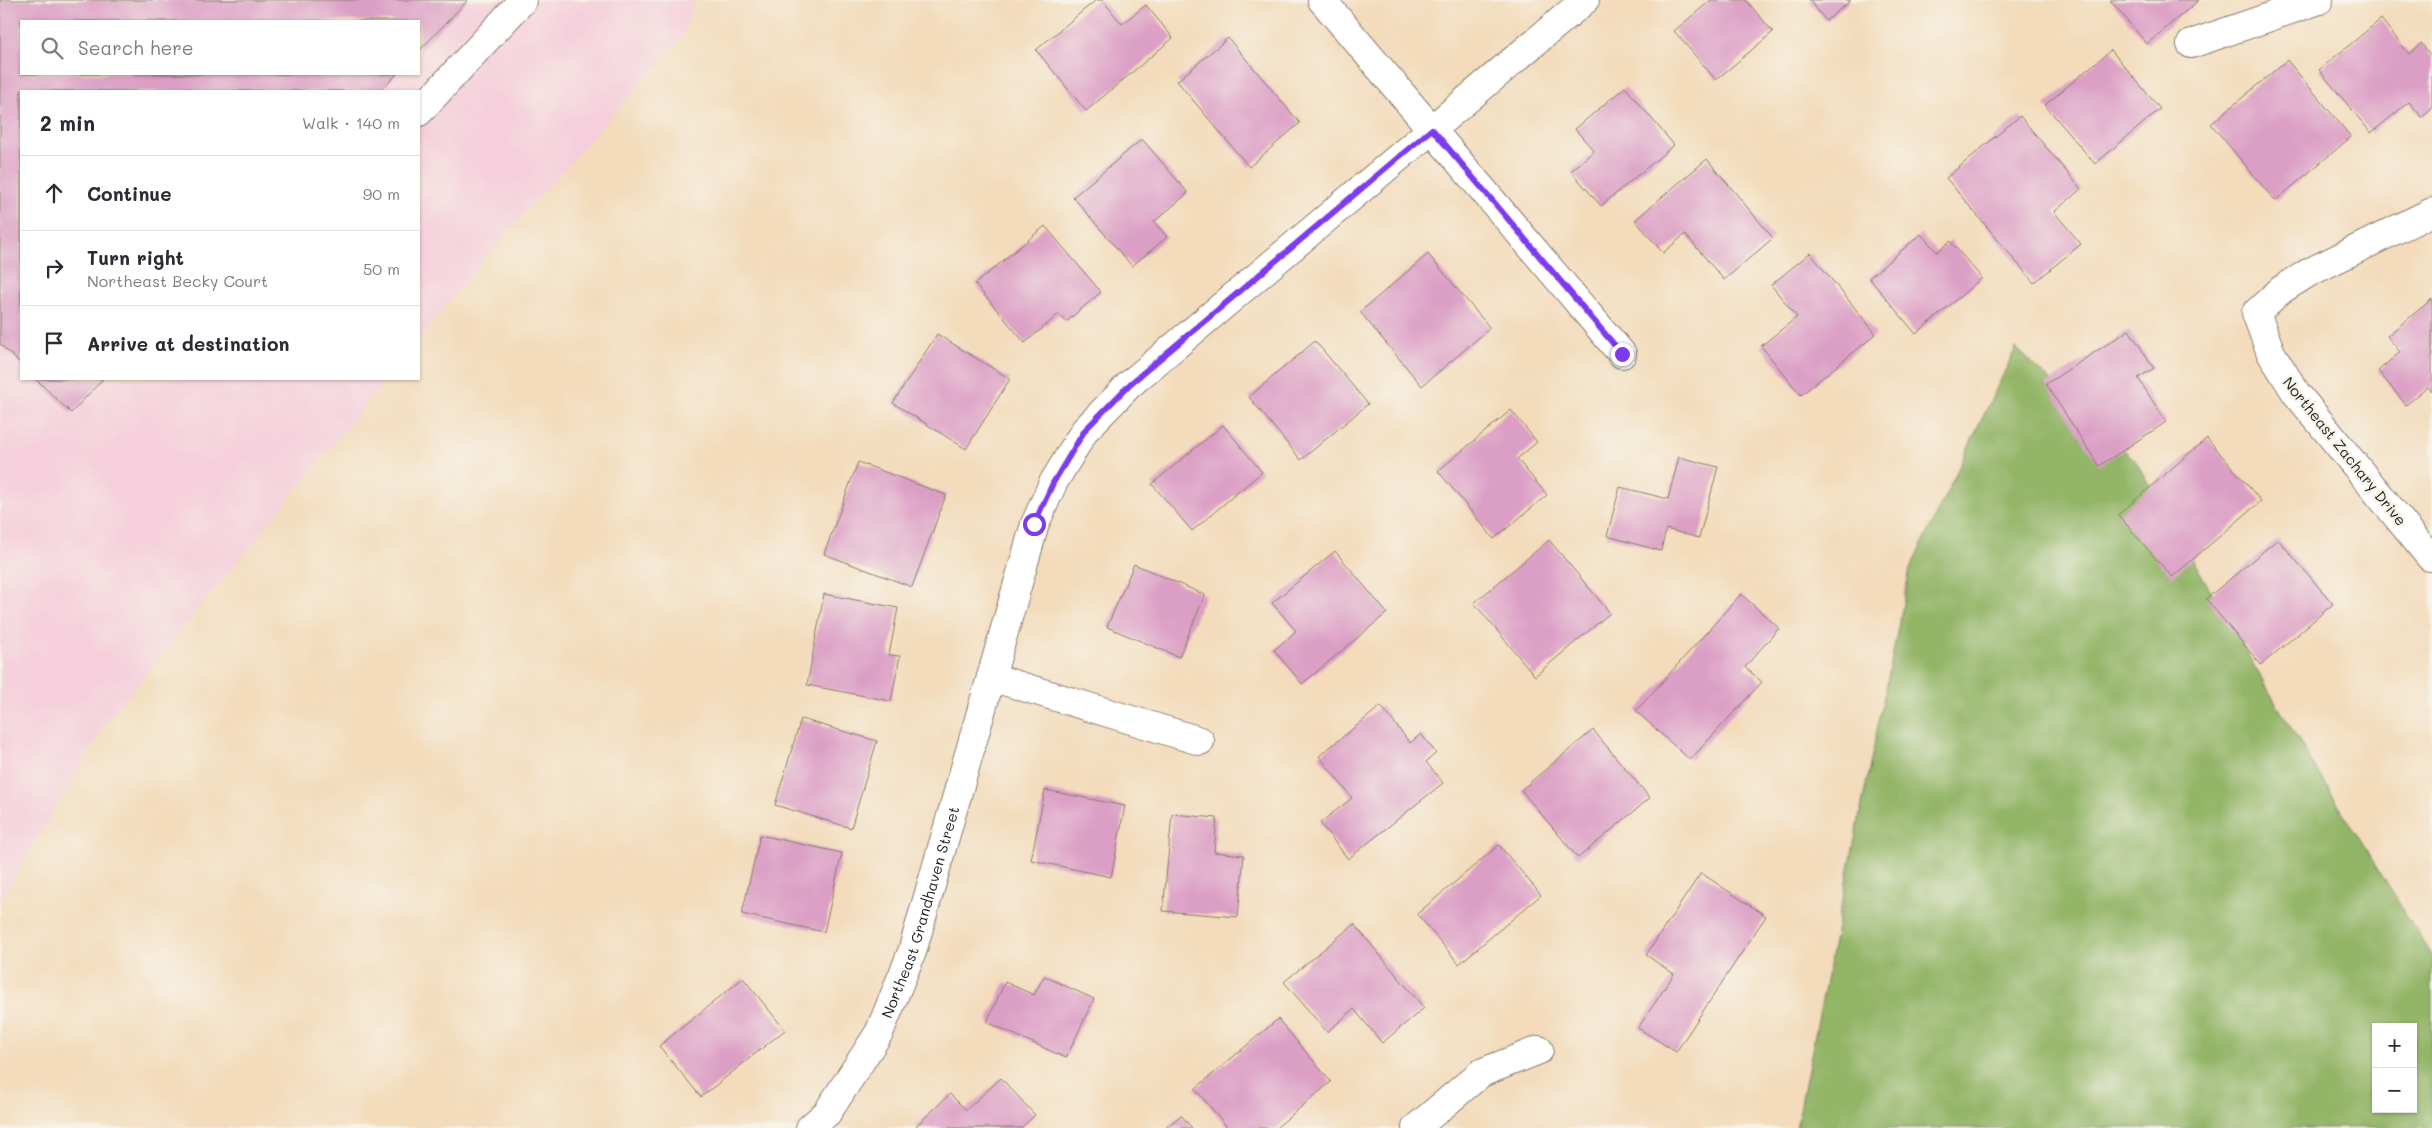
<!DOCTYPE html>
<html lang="en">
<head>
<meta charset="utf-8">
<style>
  :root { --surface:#fff; --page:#f7f7f7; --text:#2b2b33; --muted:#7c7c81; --line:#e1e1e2 }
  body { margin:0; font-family:Mali,sans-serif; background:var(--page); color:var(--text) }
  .controls { position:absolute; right:15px; bottom:15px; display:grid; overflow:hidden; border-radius:0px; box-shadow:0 1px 4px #0004 }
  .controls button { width:45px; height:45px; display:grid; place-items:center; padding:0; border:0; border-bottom:1px solid var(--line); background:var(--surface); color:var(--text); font:25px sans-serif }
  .stop { position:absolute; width:15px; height:15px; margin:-11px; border:4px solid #7c3aed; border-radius:50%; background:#fff }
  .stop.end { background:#7c3aed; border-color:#fff; box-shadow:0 1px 5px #0008 }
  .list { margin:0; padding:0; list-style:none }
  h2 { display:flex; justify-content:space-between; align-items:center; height:65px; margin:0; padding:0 20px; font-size:21px }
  h2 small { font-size:16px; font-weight:400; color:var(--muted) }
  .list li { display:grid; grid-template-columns:32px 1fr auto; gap:15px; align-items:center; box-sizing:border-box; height:75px; padding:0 20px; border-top:1px solid var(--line) }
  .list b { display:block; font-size:19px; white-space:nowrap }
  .list p { margin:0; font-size:16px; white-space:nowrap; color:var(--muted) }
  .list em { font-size:16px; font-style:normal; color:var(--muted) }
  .icon { flex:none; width:28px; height:28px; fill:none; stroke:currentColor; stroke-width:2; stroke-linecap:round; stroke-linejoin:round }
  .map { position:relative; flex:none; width:2432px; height:1128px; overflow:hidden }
  .search { position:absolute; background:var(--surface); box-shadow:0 1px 4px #0004; left:20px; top:20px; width:400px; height:55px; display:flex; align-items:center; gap:12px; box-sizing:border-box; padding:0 18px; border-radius:0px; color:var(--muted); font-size:19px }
  .panel { position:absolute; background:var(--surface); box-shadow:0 1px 4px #0004; left:20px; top:90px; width:400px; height:290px; border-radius:0px }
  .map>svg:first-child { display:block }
</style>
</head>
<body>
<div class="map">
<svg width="2432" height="1128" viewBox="0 0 2432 1128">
  <rect width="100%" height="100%" fill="#f7f3e8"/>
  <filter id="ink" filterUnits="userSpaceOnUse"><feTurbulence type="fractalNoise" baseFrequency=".02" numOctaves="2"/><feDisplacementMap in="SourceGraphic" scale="10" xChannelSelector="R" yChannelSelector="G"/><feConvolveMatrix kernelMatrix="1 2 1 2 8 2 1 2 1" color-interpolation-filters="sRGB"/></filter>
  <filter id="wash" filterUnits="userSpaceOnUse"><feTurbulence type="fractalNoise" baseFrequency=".0096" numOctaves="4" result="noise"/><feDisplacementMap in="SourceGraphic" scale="20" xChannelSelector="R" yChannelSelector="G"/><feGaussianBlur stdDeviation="1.12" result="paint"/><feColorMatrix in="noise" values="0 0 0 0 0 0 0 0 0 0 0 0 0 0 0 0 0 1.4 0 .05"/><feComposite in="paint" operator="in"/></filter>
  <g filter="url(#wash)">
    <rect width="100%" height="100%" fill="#f3dbbb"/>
    <!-- built -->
    <path fill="#f5cfdb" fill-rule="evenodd" d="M 0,0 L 695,0 L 682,38 L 488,254 L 419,339 L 419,91 L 21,91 L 21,379 L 386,379 L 107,722 L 0,900 ZM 21,21 L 419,21 L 419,74 L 21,74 Z"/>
    <!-- forest -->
    <path fill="#93b568" stroke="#586842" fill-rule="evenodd" d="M 2016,348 L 2135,460 L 2277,705 L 2432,957 L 2432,1128 L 1796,1128 L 1910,569 ZM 2376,1027 L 2413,1027 L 2413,1109 L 2376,1109 Z"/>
    <g id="blocks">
      <!-- building -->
      <g fill="#db9ec5">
        <polygon points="0,0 468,0 419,51 419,21 21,21 21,74 397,74 380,91 21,91 21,364 0,344"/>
        <polygon points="1096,0 1102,0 1122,24 1146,5 1173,38 1086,111 1036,50"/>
        <polygon points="1711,0 1746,0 1773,32 1716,80 1674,31"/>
        <polygon points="1809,0 1851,0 1826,21"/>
        <polygon points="2110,0 2199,0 2147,44"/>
        <polygon points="2381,19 2409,54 2421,43 2432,57 2432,109 2422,117 2409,102 2371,133 2319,70"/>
        <polygon points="1228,38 1300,123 1249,167 1177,81"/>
        <polygon points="2111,50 2160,109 2095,164 2045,105"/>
        <polygon points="2287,60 2351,137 2275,201 2211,124"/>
        <polygon points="1625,87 1674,145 1601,206 1571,171 1594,151 1575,129"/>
        <polygon points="2020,116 2081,189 2054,212 2081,244 2034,283 1946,178"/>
        <polygon points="1142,139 1188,193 1154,222 1167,237 1132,266 1073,197"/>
        <polygon points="1707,159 1773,238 1724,280 1685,234 1663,253 1635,220"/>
        <polygon points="1045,226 1101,292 1066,322 1059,314 1025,343 975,284"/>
        <polygon points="1921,234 1937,252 1950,241 1982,278 1916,334 1869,278"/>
        <polygon points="1810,253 1876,334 1801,395 1761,346 1797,317 1771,285"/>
        <polygon points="1428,254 1490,328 1422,386 1360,312"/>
        <polygon points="2432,299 2432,392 2428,387 2406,405 2378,371 2400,352 2387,336"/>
        <polygon points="2129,330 2154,368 2138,378 2166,422 2099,466 2046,384"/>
        <polygon points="937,334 1010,379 966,449 893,403"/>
        <polygon points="1315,341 1368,404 1301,460 1249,397"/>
        <polygon points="36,379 103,379 71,413"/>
        <polygon points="1511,410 1537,442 1517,459 1547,495 1494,539 1438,471"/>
        <polygon points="1223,425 1262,472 1192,531 1152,484"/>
        <polygon points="2207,438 2261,501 2172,577 2118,515"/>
        <polygon points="1679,457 1718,467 1699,538 1666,529 1661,551 1607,536 1620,487 1668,499"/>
        <polygon points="858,462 946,495 912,587 824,554"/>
        <polygon points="2278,539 2333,604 2261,665 2206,599"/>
        <polygon points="1549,540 1610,613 1535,676 1474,603"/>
        <polygon points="1335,551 1387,613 1302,684 1274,650 1296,631 1272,603"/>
        <polygon points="1134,564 1205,595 1179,657 1107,627"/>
        <polygon points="824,594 898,608 889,655 900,656 891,701 807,685"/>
        <polygon points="1741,594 1779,628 1745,667 1762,682 1690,760 1636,711"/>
        <polygon points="1381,706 1410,743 1421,734 1436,753 1426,762 1443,783 1348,859 1320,823 1352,798 1319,756"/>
        <polygon points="801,719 877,741 851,828 775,805"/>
        <polygon points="1593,730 1650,798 1578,858 1521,790"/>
        <polygon points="1045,790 1125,806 1111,877 1031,860"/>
        <polygon points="1172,814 1217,818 1214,852 1244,855 1238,917 1163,911"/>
        <polygon points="760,835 842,853 824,932 742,914"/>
        <polygon points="1499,845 1541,895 1459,964 1417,914"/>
        <polygon points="1701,873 1766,916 1676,1052 1638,1028 1674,974 1646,955"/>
        <polygon points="1354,924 1424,1008 1382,1043 1354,1009 1327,1032 1284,982"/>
        <polygon points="1044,976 1094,999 1066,1058 987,1022 1005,982 1034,995"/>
        <polygon points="743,978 785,1030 701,1097 659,1046"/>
        <polygon points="1278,1019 1331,1082 1276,1128 1228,1128 1195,1089"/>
        <polygon points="1001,1078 1035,1115 1021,1128 917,1128 916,1126 950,1094 966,1110"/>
        <polygon points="1181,1115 1192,1128 1166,1128"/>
      </g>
    </g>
  </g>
  <g filter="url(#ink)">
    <use href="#blocks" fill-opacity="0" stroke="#887c6c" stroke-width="1"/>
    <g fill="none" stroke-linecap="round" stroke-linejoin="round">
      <defs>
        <g id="minor">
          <polyline points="1322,0 1622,354"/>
          <polyline points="2191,44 2319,0"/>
          <polyline points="419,112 523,0"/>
          <polyline points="2430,557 2296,393 2271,353 2256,313 2281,290 2308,273 2432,212"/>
          <polyline points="991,677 1200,741"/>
          <path id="s1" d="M 810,1128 L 827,1113 L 879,1033 L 912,952 L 1035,524 L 1053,483 L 1085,430 L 1130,384 L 1585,0"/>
          <polyline points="1416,1128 1481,1073 1539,1050"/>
        </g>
      </defs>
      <!-- minor casing -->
      <use href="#minor" stroke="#887c6c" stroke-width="30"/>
      <!-- minor -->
      <use href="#minor" stroke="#fff" stroke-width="28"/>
    </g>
  </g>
  <g fill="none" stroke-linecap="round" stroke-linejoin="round" filter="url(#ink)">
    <!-- route -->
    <polyline stroke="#7c3aed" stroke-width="6" points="1034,524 1053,483 1085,430 1130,384 1432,129 1622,354"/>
  </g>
  <g text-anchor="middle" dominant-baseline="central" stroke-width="5" stroke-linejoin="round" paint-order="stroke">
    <!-- street labels -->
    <g font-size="15" fill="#1c1c1c" stroke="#f7f3e8">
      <text transform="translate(2345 451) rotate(51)">Northeast Zachary Drive</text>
      <text stroke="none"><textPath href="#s1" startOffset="246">Northeast Grandhaven Street</textPath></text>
    </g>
  </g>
</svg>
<div class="controls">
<button>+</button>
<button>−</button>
</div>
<div class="stop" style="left:1034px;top:524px"></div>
<div class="stop end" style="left:1622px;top:354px"></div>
<div class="search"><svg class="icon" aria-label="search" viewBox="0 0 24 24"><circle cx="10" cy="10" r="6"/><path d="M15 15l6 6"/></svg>Search here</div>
<section class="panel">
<h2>2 min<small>Walk · 140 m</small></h2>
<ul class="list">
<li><svg class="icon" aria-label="ahead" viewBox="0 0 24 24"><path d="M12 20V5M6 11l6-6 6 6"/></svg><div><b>Continue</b></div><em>90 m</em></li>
<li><svg class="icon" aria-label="right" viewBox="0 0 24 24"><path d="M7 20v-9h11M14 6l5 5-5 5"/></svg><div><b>Turn right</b><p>Northeast Becky Court</p></div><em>50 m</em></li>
<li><svg class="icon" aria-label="arrive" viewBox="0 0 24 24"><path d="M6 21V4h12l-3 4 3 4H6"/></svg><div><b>Arrive at destination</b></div></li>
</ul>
</section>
</div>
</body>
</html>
